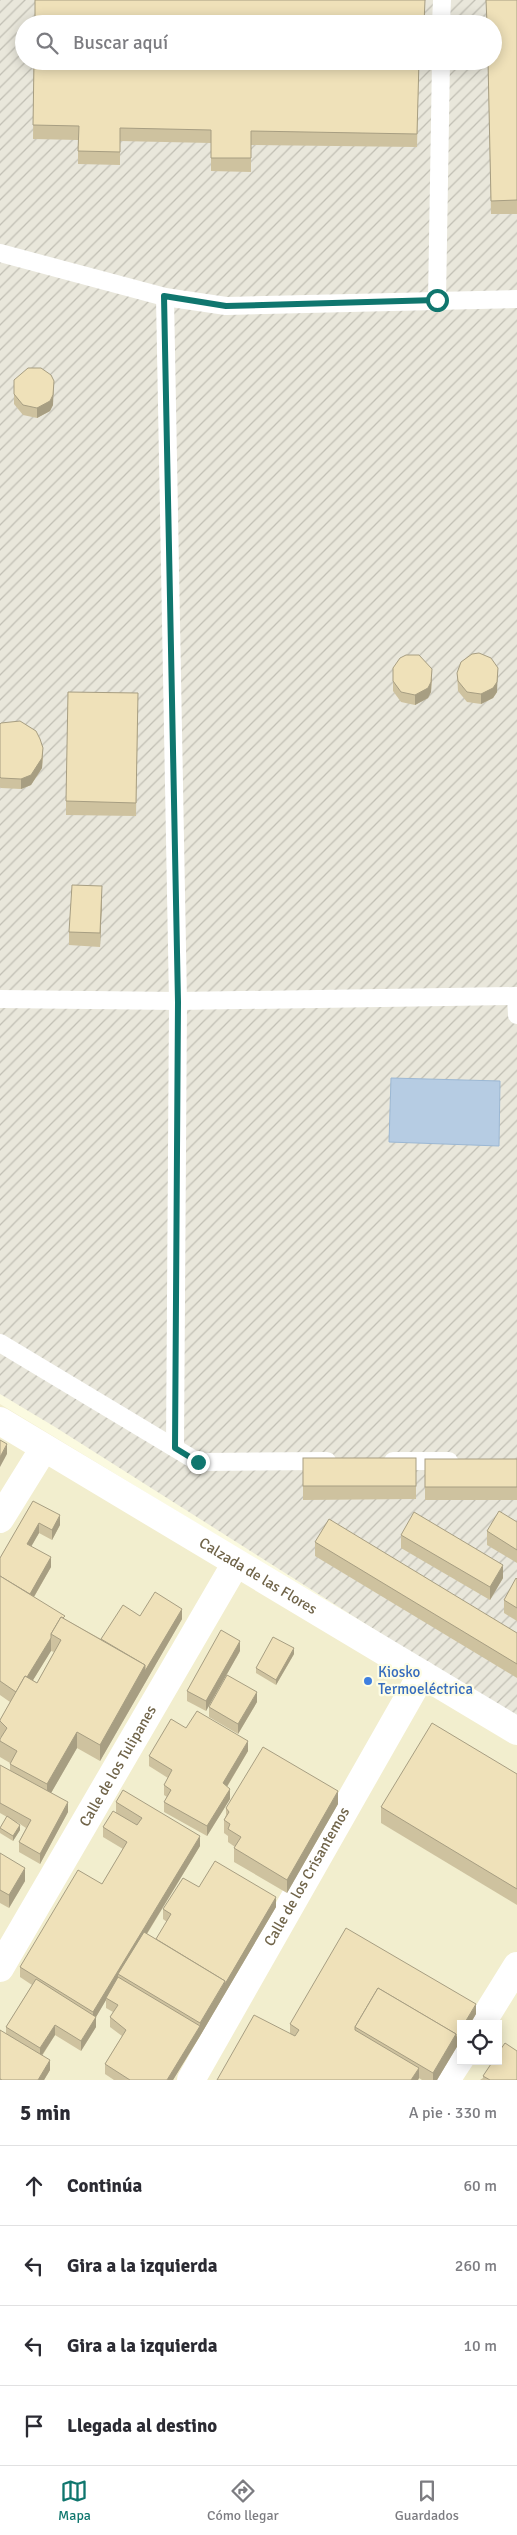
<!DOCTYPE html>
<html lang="es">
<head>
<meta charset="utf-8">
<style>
  :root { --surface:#fff; --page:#f7f7f7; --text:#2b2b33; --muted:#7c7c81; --line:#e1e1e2; --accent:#0f766e }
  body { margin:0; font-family:Signika,sans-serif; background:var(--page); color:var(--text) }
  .controls { position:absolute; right:15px; bottom:15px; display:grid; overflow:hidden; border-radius:0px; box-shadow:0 2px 12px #0003 }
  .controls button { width:45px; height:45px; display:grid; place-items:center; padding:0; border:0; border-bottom:1px solid var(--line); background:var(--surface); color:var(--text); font:25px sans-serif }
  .stop { position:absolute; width:15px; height:15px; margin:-11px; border:4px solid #0f766e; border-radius:50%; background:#fff }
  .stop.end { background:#0f766e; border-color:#fff; box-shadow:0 1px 5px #0008 }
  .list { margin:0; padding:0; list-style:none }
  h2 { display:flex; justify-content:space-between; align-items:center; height:65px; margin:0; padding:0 20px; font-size:21px }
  h2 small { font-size:16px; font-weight:400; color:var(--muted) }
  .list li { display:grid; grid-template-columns:32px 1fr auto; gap:15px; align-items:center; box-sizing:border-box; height:80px; padding:0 20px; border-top:1px solid var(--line) }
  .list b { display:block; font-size:19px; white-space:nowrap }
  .list em { font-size:16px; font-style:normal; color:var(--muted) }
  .icon { flex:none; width:28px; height:28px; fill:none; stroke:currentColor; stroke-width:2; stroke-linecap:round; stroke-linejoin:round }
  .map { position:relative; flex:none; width:517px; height:2080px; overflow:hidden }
  .search { position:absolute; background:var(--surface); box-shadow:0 2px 12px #0003; left:15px; right:15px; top:15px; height:55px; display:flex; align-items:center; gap:12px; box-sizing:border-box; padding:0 18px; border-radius:28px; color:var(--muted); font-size:19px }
  .sheet { height:385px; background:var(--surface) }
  nav { display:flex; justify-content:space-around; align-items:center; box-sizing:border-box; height:70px; border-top:1px solid var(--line); background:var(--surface); font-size:14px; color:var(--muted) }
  nav a { display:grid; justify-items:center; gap:2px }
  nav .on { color:var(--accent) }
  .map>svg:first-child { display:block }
</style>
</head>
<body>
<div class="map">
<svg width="517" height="2080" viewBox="0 0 517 2080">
  <defs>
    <pattern id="industrial-furrows" width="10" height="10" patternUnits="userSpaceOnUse" patternTransform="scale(1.25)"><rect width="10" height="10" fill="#e9e7db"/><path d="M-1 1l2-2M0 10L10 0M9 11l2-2" fill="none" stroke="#c1bfb4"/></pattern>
  </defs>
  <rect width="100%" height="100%" fill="#fbfae0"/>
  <!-- residential -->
  <path fill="#f2eece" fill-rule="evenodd" d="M 0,1404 L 517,1717 L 517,2080 L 0,2080 ZM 461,2024 L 498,2024 L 498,2061 L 461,2061 Z"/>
  <!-- industrial -->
  <path fill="url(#industrial-furrows)" fill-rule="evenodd" d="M 0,0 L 517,0 L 517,1717 L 424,1661 L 55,1427 L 0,1394 ZM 24,24 L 493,24 L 493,61 L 24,61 Z"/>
  <!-- water -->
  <polygon fill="#b6cce3" stroke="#9cb8d4" points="391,1078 500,1081 499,1146 389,1142"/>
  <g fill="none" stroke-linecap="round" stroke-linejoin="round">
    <!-- service -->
    <g stroke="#fff" stroke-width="18">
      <polyline points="441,24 442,0"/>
      <polyline points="0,253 165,297 226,306 517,299"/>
      <polyline points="165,297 178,1001 175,1448"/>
      <polyline points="437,300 441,61"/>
      <polyline points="516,996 517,1015"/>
      <polyline points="0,999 178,1001 517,996"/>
      <polyline points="0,1343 198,1462 327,1461"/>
      <polyline points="393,1461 449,1461"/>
    </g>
    <!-- minor -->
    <g stroke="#fff" stroke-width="28">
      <polyline points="0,1519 44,1448"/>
      <path id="s1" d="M 0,1968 L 236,1563"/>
      <polyline points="481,2024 517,1966"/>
      <path id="s2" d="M 191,2080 L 422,1674"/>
      <polyline points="446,2080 461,2057"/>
    </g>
    <!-- secondary -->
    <path stroke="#fff" stroke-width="28" id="s3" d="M 0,1421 L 517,1731"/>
  </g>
  <!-- wall -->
  <g fill="#cec29f" fill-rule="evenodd">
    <polygon points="517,0 517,214 491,214 488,61"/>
    <polygon points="34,61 419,61 417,147 251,145 251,172 211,171 211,143 120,141 120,165 78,164 78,140 33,139"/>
    <polygon points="14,380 53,405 50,411 37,418 23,415 14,404"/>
    <polygon points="393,668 432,679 431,692 428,698 415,705 401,702 393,691"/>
    <polygon points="457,673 497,692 493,698 481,704 467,702 458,691"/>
    <polygon points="138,707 136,816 66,815 66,801"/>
    <polygon points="0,724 43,758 42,768 31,785 21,789 1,788 0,787"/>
    <polygon points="102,900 100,947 69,945 69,932"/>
    <polygon points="303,1458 416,1458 416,1499 303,1500"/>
    <rect x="425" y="1459" width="92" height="41"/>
    <path d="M 33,1501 L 60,1525 L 52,1540 L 39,1533 L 31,1546 L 51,1567 L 34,1597 L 65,1619 L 101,1639 L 140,1616 L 182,1619 L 100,1761 L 77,1748 L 51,1793 L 68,1812 L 40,1864 L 19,1852 L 19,1842 L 26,1828 L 17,1822 L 20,1830 L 13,1841 L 0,1833 L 0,1828 L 7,1817 L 0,1813 L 0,1765 L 10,1771 L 10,1763 L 0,1757 L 0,1739 L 1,1738 L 0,1737 L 0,1720 L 10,1702 L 0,1695 L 0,1558 ZM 51,1651 L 54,1652 L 37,1683 L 33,1680 Z"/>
    <polygon points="517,1522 517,1563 487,1545 487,1531"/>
    <polygon points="401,1535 503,1578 490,1600 401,1548"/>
    <polygon points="315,1542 517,1633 517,1678 315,1556"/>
    <polygon points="517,1579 517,1621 504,1613 504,1600"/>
    <polygon points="240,1651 206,1711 187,1701 187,1691"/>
    <polygon points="294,1654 276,1685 256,1673 256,1668"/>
    <polygon points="257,1702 238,1734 209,1717 209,1707"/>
    <polygon points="186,1728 248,1751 227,1787 230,1799 207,1836 164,1812 164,1802 167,1797 164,1795 164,1785 168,1778 149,1766 149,1756"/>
    <polygon points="517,1774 517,1905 381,1823 381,1807"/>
    <polygon points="116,1802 200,1846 147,1934 156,1939 167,1922 163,1919 163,1909 199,1887 276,1907 200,2036 173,2080 114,2080 105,2074 105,2064 122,2036 110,2027 110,2017 113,2012 106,2008 106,2000 96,2017 96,2027 81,2051 55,2035 42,2056 50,2070 44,2080 0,2080 0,2030 6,2034 6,2027 32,1985 20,1977 20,1967 102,1884 123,1849 103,1837 103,1827 116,1812"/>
    <polygon points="338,1804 287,1893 234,1862 234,1848 235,1847 228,1842 228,1836 224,1833 224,1820 226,1815 226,1808"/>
    <polygon points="0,1853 25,1881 9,1908 0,1903"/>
    <polygon points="476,2014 470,2024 461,2024 461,2040 437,2080 422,2080 419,2078 418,2080 217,2080 290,2034 290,2024"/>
    <polygon points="483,2076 517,2080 480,2080 483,2078"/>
  </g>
  <!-- shaded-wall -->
  <g fill="#a79e82">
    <polygon points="54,381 53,405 50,411 37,418 37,408"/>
    <polygon points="498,668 497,692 493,698 481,704 481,694"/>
    <polygon points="432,669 431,692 428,698 415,705 415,695"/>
    <polygon points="43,748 42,768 31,785 21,789 21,779"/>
    <polygon points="102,886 102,900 100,947 100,933"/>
    <polygon points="7,1444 7,1454 0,1467 0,1457"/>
    <polygon points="60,1515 60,1525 52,1540 52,1530"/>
    <polygon points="39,1523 39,1533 27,1554 27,1544"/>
    <polygon points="51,1557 51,1567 28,1607 28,1597"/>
    <polygon points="503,1565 503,1578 490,1600 490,1587"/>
    <polygon points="182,1609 182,1619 100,1761 100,1745 145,1665"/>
    <polygon points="51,1638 51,1651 17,1706 17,1693"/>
    <polygon points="240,1641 240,1651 206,1711 206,1701"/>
    <polygon points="294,1648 294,1654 276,1685 276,1680"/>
    <polygon points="257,1692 257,1702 238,1734 238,1724"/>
    <polygon points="77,1732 77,1748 47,1800 47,1784"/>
    <polygon points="248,1741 248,1751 223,1793 223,1783"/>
    <polygon points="230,1789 230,1799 207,1836 207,1826"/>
    <polygon points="338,1791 338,1804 287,1893 287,1880"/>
    <polygon points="68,1802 68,1812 40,1864 40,1854"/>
    <polygon points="20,1825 20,1830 13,1841 13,1836"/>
    <polygon points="200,1836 200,1846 121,1976 118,1974 118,1981 106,1998 106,2000 96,2017 96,2027 81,2051 81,2041 93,2022 93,2012"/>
    <polygon points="25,1868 25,1881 9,1908 9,1895"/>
    <polygon points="276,1897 276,1907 200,2036 173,2080 167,2080 200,2026 200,2023"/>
    <polygon points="476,2004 476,2014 470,2024 464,2024"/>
    <polygon points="55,2025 55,2035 40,2058 40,2048"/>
    <polygon points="461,2030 461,2040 437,2080 433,2080 433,2073 456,2034"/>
    <polygon points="50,2060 50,2070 44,2080 38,2080"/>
    <polygon points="419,2068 419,2078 418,2080 411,2080"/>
  </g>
  <!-- building -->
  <g fill="#efe1b9" stroke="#a79e82">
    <polygon points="35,0 425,0 424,24 35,24"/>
    <polygon points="486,0 517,0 517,200 491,201 488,61 493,61 493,24 487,24"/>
    <polygon points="34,61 419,61 417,134 251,131 251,158 211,158 211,130 120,128 120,152 78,151 79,126 33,125"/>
    <polygon points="28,368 41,368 51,375 54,381 53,395 50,401 37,408 23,405 14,394 14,380"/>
    <polygon points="479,653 491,658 498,668 497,682 493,688 481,694 467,692 458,681 457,673 461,662 472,654"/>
    <polygon points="406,655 419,655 432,669 431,682 428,688 415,695 401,692 393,681 393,668 400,658"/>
    <polygon points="68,692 138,693 136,803 66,801"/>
    <polygon points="20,721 36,731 40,739 43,748 42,758 31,775 21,779 1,778 0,777 0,724 1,723"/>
    <polygon points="72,885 102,886 100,933 69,932"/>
    <polygon points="0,1440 7,1444 0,1457"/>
    <rect x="303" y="1458" width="113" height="28"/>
    <rect x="425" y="1459" width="92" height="28"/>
    <polygon points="33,1501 60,1515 52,1530 39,1523 27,1544 51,1557 30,1594 0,1576 0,1558"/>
    <polygon points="499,1511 517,1522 517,1550 487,1531"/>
    <polygon points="414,1512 503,1565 490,1587 401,1535"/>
    <polygon points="329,1519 517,1633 517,1664 315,1542"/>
    <polygon points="0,1576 65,1616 63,1618 61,1617 51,1634 51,1638 27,1677 25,1676 16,1692 0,1681"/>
    <polygon points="516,1578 517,1579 517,1608 504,1600"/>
    <polygon points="155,1592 182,1609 145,1671 145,1665 101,1639 123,1605 140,1616"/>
    <polygon points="61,1617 145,1665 100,1745 77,1732 47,1784 10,1764 17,1751 0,1741 0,1739 7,1728 0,1721 0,1720 25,1676 37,1683 61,1640 51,1634"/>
    <polygon points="221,1630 240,1641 206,1701 187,1691"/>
    <polygon points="273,1637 294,1648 276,1680 256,1668"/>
    <polygon points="227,1675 257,1692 238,1724 209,1707"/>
    <polygon points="197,1711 248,1741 223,1783 230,1789 207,1826 164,1802 171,1790 164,1785 172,1770 149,1756 171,1719 186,1728"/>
    <polygon points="432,1723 517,1774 517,1889 381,1807"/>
    <polygon points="263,1747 338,1791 287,1880 234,1848 241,1837 228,1829 230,1824 224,1820 229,1812 226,1808"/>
    <polygon points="0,1765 68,1802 40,1854 19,1842 31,1820 0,1803"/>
    <polygon points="123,1790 200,1836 93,2012 20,1967 78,1870 102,1884 127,1842 103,1827 113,1811 137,1825 142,1818 116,1802"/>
    <polygon points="7,1816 20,1825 13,1836 0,1828"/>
    <polygon points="0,1853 25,1868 9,1895 0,1890"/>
    <polygon points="215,1861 276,1897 225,1984 225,1981 156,1939 171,1914 163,1909 183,1878 199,1887"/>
    <polygon points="346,1928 476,2004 464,2024 461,2024 461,2030 456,2038 456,2034 378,1988 355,2027 355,2030 419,2068 411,2080 217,2080 254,2015 295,2036 299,2030 290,2024"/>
    <polygon points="144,1932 225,1981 200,2023 118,1974"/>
    <polygon points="118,1977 200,2026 167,2080 130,2080 105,2064 126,2030 110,2017 118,2005 106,1998"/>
    <polygon points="36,1979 96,2017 81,2041 55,2025 40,2048 6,2027"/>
    <polygon points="378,1988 456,2034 433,2073 355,2027"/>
    <polygon points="0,2030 50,2060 38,2080 2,2080 0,2079"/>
    <polygon points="505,2043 517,2051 517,2080 490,2080 483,2076 493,2061 498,2061 498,2053"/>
  </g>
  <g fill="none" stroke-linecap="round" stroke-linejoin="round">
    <!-- route -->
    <polyline stroke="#0f766e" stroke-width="6" points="198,1462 175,1448 178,1002 164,296 226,306 437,300"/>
  </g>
  <!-- markers -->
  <circle fill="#3f7fe0" stroke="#fefde5" stroke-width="2" cx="368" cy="1681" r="5"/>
  <g text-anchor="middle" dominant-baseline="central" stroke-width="4.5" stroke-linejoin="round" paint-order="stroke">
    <!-- street labels -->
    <g font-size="15" fill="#706449" stroke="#fefde5">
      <text stroke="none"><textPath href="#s3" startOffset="301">Calzada de las Flores</textPath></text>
      <text stroke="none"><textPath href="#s1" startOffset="234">Calle de los Tulipanes</textPath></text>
      <text stroke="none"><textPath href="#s2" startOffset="234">Calle de los Crisantemos</textPath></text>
    </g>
    <!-- shop labels -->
    <g font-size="15" fill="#366cbe" stroke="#fefde5" text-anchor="start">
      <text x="378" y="1672">Kiosko<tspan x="378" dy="17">Termoeléctrica</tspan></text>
    </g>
  </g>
</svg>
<div class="controls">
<button><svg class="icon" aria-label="locate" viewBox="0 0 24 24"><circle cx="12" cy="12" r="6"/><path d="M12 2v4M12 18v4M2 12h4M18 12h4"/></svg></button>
</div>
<div class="stop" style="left:437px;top:300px"></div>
<div class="stop end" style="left:198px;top:1462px"></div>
<div class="search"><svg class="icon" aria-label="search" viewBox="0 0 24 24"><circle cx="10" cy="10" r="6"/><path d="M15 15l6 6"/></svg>Buscar aquí</div>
</div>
<section class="sheet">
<h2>5 min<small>A pie · 330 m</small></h2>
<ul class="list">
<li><svg class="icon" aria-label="ahead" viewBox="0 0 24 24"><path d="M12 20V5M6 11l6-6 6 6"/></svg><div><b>Continúa</b></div><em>60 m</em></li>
<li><svg class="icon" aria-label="left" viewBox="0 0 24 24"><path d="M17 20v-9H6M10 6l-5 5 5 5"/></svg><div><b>Gira a la izquierda</b></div><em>260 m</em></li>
<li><svg class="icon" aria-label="left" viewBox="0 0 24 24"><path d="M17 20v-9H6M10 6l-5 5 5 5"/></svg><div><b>Gira a la izquierda</b></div><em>10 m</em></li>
<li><svg class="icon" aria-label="arrive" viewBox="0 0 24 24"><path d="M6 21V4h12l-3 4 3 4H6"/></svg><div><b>Llegada al destino</b></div></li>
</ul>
</section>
<nav>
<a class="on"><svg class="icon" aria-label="map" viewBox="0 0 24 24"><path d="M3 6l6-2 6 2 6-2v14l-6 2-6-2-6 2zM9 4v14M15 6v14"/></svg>Mapa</a>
<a><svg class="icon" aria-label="directions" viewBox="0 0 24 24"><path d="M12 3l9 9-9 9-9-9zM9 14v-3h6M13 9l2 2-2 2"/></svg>Cómo llegar</a>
<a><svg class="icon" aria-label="saved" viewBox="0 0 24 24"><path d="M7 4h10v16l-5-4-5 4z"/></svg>Guardados</a>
</nav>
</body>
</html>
